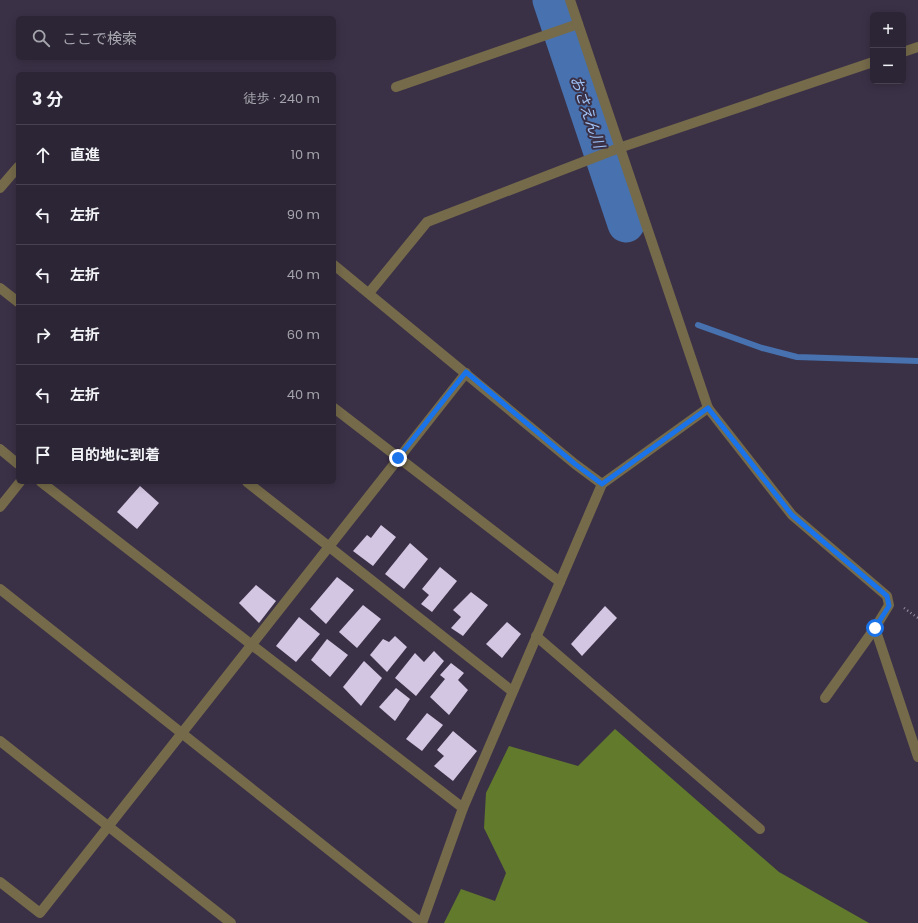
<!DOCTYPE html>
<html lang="ja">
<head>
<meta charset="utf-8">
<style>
  :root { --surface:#2c2535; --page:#342d3d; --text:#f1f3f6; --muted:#a6a5ad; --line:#484250 }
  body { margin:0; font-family:Poppins,"Noto Sans JP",sans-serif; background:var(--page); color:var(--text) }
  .controls { position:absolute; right:12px; top:12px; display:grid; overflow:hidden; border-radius:6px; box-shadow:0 2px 10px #0003 }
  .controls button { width:36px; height:36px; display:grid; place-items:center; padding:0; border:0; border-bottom:1px solid var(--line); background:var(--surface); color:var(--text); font:20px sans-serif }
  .stop { position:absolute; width:12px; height:12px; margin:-9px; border:3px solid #1a73e8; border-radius:50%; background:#fff }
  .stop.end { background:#1a73e8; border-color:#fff; box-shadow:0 1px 4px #0008 }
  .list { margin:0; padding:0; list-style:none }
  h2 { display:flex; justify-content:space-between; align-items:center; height:52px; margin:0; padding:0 16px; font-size:17px }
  h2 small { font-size:13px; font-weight:400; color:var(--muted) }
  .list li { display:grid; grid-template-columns:26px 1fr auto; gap:12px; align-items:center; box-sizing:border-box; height:60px; padding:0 16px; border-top:1px solid var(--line) }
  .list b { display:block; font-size:15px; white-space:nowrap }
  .list em { font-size:13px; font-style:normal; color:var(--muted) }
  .icon { flex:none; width:22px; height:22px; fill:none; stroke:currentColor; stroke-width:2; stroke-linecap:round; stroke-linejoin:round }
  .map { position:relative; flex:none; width:918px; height:923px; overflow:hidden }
  .search { position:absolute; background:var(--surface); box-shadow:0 2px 10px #0003; left:16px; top:16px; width:320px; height:44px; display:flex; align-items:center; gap:10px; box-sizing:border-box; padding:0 14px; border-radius:6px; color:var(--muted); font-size:15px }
  .panel { position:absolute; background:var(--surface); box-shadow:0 2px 10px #0003; left:16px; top:72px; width:320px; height:412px; border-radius:6px }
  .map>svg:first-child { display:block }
</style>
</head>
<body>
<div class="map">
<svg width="918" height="923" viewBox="0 0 918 923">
  <rect width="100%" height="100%" fill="#3b3147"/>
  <!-- forest -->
  <polygon fill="#627a2c" points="615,729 779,872 869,923 444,923 461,889 495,901 506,873 484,828 486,793 509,746 578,766"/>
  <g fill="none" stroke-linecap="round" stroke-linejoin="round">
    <!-- stream -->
    <polyline stroke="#4772af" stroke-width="6" points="698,325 762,348 797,357 918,361"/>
    <!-- river -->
    <polyline stroke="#4772af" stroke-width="37" points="551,0 626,224"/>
  </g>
  <!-- building -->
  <g fill="#d3c6e2">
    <polygon points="140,486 159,503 137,529 117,512"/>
    <polygon points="381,525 396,537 373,566 353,551 367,535 371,538"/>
    <polygon points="410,543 428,559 404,589 385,574"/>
    <polygon points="440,567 457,581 432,612 421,604 429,595 422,589"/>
    <polygon points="337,577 354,590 326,624 310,609"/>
    <polygon points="256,585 276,601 259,623 239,603"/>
    <polygon points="471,592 488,605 463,636 451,628 461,617 453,610"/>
    <polygon points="363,605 381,619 357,648 339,632"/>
    <polygon points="605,606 617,618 582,656 571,644"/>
    <polygon points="299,617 320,634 296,662 276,646"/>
    <polygon points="507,622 521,634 502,658 486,644"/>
    <polygon points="395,636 407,647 387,672 370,655 383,639 389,642"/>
    <polygon points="327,639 348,655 330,677 311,660"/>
    <polygon points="434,651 444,661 416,696 395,678 415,653 424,662"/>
    <polygon points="364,661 382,678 361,706 343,687"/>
    <polygon points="451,663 464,673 458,680 468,690 449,715 430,697 445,679 440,675"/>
    <polygon points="396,688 410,699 395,721 379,707"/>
    <polygon points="427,713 443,725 422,751 406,739"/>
    <polygon points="453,731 477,751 453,781 434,766 444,756 437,750"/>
  </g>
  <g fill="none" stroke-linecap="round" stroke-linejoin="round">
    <!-- path -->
    <polyline stroke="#968ea0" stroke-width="2.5" stroke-dasharray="1 3" stroke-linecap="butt" points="904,608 918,618"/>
    <!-- minor -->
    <g stroke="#756a4a" stroke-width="10">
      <polyline points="903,52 918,47"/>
      <polyline points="396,87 578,24"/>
      <polyline points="0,188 18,167"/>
      <polyline points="334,265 575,464 602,484"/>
      <polyline points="0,288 18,302"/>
      <polyline points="369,293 427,222 619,148 873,62"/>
      <polyline points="334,408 560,582"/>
      <polyline points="708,408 792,515 887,596 889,605 875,628 918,757"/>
      <polyline points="0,449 18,464"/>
      <polyline points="41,482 463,808"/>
      <polyline points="247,482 512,691"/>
      <polyline points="0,507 20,482"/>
      <polyline points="0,589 421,923"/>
      <polyline points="536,636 760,829"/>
      <polyline points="825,698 875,628"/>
      <polyline points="0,741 231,923"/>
      <polyline points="0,882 40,913 466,373"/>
      <polyline points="422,923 463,808 602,484 708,408 570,0"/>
    </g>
  </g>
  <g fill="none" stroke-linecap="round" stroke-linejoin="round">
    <!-- route -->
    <polyline stroke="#1a73e8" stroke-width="5" points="398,458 466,372 575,464 602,484 708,408 792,515 887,596 889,606 875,628"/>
  </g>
  <g text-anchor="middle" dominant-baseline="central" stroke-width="4" stroke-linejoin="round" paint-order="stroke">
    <!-- water labels -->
    <g font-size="15" font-style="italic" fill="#9fc2f6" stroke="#3b3147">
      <text transform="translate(588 112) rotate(71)">おさえん川</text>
    </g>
  </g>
</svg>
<div class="controls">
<button>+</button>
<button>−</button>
</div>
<div class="stop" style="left:875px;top:628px"></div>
<div class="stop end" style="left:398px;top:458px"></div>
<div class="search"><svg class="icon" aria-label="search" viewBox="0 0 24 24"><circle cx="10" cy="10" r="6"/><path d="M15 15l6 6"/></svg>ここで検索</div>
<section class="panel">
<h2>3 分<small>徒歩 · 240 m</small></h2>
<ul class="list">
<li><svg class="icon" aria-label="ahead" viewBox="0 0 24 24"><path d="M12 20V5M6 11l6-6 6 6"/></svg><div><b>直進</b></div><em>10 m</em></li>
<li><svg class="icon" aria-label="left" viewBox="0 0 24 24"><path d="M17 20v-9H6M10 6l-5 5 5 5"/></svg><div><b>左折</b></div><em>90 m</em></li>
<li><svg class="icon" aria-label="left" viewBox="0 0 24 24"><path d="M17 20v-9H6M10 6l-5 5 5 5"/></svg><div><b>左折</b></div><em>40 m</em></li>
<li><svg class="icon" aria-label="right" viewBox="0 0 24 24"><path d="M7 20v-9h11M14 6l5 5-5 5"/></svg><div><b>右折</b></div><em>60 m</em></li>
<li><svg class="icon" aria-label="left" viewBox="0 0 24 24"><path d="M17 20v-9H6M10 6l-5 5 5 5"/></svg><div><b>左折</b></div><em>40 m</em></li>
<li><svg class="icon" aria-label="arrive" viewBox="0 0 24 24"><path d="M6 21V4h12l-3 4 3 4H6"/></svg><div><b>目的地に到着</b></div></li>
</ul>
</section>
</div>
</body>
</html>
